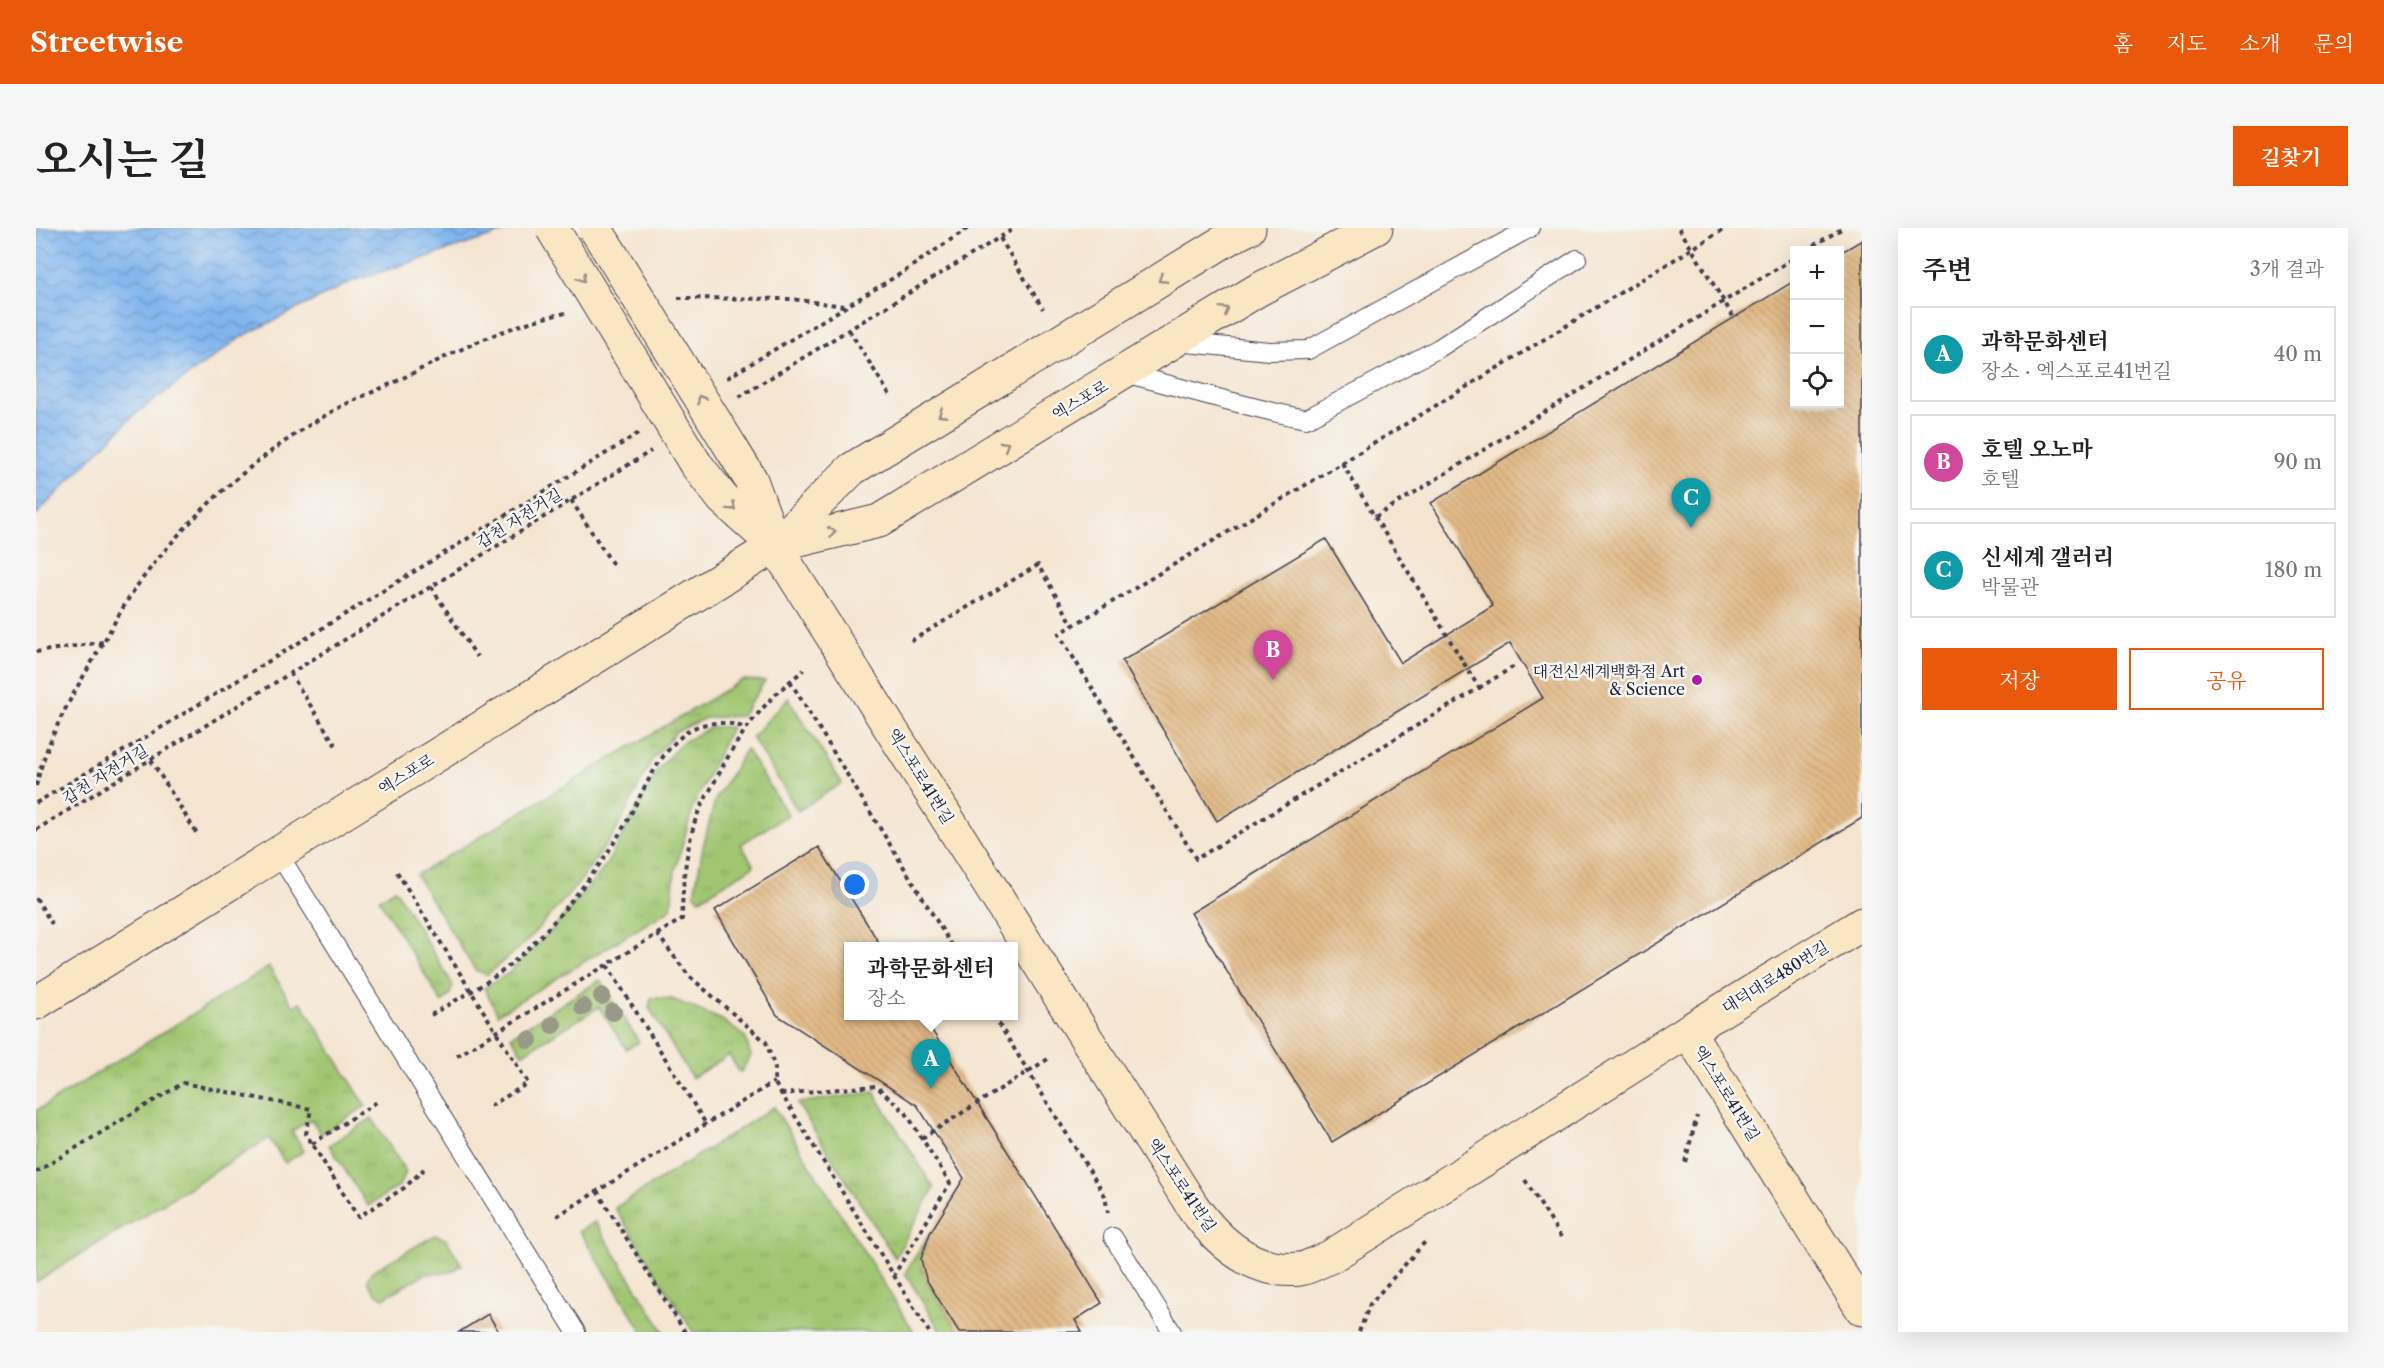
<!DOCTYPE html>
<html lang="ko">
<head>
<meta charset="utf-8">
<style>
  :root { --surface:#fff; --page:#f6f6f6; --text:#222; --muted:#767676; --line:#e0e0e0; --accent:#ea580c }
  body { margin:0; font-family:"Libre Caslon Text","Noto Serif KR",serif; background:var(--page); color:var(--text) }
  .controls { position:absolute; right:18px; top:18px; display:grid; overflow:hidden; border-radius:0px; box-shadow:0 6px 24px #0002 }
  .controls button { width:54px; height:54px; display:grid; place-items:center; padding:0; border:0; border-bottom:2px solid var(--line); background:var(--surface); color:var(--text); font:30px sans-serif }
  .you { position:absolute; left:819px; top:657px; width:21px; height:21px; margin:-15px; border:4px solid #fff; border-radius:50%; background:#1a73e8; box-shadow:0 0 0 9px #1a73e833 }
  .badge { display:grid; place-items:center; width:39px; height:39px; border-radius:50%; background:var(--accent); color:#fff; font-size:20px; font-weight:700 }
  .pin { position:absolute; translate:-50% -50px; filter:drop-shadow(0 2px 3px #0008) }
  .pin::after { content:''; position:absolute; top:32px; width:21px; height:18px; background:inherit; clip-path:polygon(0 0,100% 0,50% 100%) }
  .popup { position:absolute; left:808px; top:714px; width:174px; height:78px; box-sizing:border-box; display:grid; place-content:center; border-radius:0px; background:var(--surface); filter:drop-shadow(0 2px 4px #0005); font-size:20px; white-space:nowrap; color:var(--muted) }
  .popup b { font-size:22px; color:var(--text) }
  .popup::after { content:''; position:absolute; left:50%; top:100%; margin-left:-12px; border:12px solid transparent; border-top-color:var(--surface) }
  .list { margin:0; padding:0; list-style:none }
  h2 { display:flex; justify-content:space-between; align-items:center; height:78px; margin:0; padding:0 24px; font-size:26px }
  h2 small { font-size:20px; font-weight:400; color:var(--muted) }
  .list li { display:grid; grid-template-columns:39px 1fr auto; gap:18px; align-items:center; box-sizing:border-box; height:96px; margin:0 12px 12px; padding:0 12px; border:2px solid var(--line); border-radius:0px }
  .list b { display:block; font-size:22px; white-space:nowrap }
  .list p { margin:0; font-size:20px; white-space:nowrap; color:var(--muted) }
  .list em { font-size:20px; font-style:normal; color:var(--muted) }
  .actions { display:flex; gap:12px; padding:18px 24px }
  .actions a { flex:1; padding:14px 0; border:2px solid var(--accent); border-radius:0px; text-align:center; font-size:21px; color:var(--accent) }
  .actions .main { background:var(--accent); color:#fff }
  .icon { flex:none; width:33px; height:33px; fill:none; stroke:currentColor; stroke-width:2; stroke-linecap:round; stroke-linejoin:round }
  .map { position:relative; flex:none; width:1826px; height:1104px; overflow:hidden; border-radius:0px }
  header { display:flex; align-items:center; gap:36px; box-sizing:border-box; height:84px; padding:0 30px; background:var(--accent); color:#fff }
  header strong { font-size:28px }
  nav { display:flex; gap:33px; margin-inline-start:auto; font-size:21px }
  .intro { display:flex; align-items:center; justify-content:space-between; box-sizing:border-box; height:144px; padding:0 36px }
  h1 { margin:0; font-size:42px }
  .button { padding:15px 27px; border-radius:0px; background:var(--accent); color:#fff; font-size:21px; font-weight:700 }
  main { display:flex; gap:36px; padding:0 36px }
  aside { flex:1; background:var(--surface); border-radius:0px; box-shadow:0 6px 24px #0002 }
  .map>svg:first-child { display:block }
</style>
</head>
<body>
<header>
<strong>Streetwise</strong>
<nav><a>홈</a><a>지도</a><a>소개</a><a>문의</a></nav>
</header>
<div class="intro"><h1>오시는 길</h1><a class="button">길찾기</a></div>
<main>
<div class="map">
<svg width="1826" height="1104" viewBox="0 0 1826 1104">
  <defs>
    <pattern id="grass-tufts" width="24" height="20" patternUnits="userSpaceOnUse" patternTransform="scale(1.5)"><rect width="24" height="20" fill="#a1c671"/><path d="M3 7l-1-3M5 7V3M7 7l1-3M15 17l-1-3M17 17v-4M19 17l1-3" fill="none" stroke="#8aaa63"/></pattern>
    <pattern id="water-waves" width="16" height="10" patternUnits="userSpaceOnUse" patternTransform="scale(1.5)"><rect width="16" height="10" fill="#80b5ee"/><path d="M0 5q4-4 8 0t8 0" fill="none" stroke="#6893c2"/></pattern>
    <pattern id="building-back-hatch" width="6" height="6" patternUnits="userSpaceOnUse" patternTransform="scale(1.5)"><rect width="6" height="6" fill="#e1b986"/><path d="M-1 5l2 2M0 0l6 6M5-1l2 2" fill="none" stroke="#c19f75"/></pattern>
  </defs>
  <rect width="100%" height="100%" fill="#f6f6f2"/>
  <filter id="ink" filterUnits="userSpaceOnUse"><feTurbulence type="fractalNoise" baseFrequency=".0167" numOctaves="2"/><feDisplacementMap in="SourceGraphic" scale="12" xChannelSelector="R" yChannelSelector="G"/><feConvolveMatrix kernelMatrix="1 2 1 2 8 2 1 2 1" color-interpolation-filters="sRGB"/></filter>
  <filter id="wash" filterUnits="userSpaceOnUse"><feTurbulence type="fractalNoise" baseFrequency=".008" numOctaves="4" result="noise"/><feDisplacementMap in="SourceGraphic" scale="24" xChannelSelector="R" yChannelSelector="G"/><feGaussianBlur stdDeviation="1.35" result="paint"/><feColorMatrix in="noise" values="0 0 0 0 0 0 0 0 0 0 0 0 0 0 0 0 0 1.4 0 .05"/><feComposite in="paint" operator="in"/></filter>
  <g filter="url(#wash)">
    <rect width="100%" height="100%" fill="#f4e5d0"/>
    <!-- grass -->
    <g fill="url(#grass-tufts)" stroke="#627456" stroke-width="1.5">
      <polygon points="706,452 729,453 706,488 669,490 640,504 616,532 580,603 542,656 490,714 451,747 439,742 380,647"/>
      <polygon points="752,470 806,555 762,583 716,509"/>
      <polygon points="675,499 695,499 657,579 639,643 635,681 462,786 448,760 473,745 517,701 569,639 623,540 645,515"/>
      <polygon points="710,521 752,587 705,616 718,638 664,671 658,666 667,619 679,572"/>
      <polygon points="359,661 417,757 414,766 406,775 343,671"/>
      <polygon points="233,739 257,778 265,774 330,878 285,906 275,891 256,903 268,923 249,935 233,910 0,1054 0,883"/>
      <polygon points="564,752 603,814 590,821 563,779 486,826 475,808"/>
      <polygon points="615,770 636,771 686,792 709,809 715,828 704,845 693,827 656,850 613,780"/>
      <polygon points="838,864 898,960 859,1030 761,875"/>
      <polygon points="738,879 878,1104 657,1104 579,980"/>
      <polygon points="336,890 370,944 363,958 332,978 293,917"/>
      <polygon points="559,994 628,1104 607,1104 543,1003"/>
      <polygon points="894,1005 885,1031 890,1051 923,1104 905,1104 869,1045"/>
      <polygon points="399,1007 410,1011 426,1037 415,1044 390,1046 347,1070 338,1064 331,1053 335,1044"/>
    </g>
    <!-- water -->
    <polygon fill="url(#water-waves)" stroke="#516c94" stroke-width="1.5" points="0,0 481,0 317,53 207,108 98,187 0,287"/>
    <g id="blocks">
      <!-- building -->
      <g fill="url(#building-back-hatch)">
        <polygon points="1826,12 1826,590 1296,914 1155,685 1507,470 1474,415 1181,593 1086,433 1290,311 1365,435 1457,378 1395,275 1758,53 1758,176 1804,176 1804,25"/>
        <polygon points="783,619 845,718 812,718 812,788 887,788 1066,1075 1039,1092 1046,1104 923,1104 890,1051 885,1031 894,1005 928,950 881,877 741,787 679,682"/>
        <polygon points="452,1086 463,1104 423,1104"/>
      </g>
    </g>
  </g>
  <g filter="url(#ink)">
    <use href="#blocks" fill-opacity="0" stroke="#423f51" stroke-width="1.5"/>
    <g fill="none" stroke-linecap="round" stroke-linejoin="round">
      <defs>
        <g id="lane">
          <polyline points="1140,114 1233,123 1272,122 1494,0"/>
          <path d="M 1088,145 C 1149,160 1208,179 1270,191 L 1403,120 L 1541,31"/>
          <polyline points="242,625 540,1104"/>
          <polyline points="1077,1009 1136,1104"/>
        </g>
        <g id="secondary">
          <path d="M 696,221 L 715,252 L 739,318 L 1157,979 C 1182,1014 1217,1046 1264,1041 C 1273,1040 1285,1032 1294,1029 L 1652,803 L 1826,1081"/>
          <polyline points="659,235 687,271 736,315"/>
          <polyline points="739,318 843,293 1220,63 1340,0"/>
          <polyline points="0,775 739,318 816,241 1193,10 1213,0"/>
          <polyline points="1652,803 1826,696"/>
        </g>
      </defs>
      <!-- lane casing -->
      <use href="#lane" stroke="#423f51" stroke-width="20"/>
      <!-- secondary casing -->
      <use href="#secondary" stroke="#423f51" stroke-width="35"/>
      <!-- path -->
      <g stroke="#423f51" stroke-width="4" stroke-dasharray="4.5 4.5" stroke-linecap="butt">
        <polyline points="1643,0 1698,90"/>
        <polyline points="964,10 1007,81"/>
        <polyline points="1770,22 1807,0"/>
        <polyline points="642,70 755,71 808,78"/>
        <polyline points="813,102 855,169"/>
        <polyline points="691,150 869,43 932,0"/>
        <polyline points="703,169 979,0"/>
        <polygon points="1306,235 1443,460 1160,631 1023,406"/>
        <polyline points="1306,235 1690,0"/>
        <polyline points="535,272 579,340"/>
        <polyline points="1339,289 1758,30"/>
        <polyline points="395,359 441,429"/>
        <polyline points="875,413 1002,337 1037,397"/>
        <polyline points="0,424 67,414"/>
        <polyline points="254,445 300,518"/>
        <polyline points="754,453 916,718"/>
        <polyline points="1443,460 1480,437"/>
        <polyline points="115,532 161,606"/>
        <path d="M 0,558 C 12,505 40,461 67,415 C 80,392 93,367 110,346 C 161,279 224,225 297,183 C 319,170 344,162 367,150 C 419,124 472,96 530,85"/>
        <polyline points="0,575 79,528 603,205"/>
        <polyline points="0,602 615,223"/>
        <polyline points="361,644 492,855 453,879"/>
        <polyline points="0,670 16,696"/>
        <polyline points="621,706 653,748 730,814 739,840 738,854 893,1104"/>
        <polyline points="571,737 670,896"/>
        <path d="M 395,787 C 416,774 438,763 458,749 C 500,721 558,649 584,605 C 605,571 617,532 648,506 C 664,493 690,492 709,500"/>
        <polyline points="958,788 1069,968 1072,985"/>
        <path d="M 421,828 L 646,691 C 646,657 650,622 660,590 C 664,579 671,568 677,557 C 701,509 725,475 768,442"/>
        <polyline points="745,866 840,858 870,885 914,955 858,1047"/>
        <polyline points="886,910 1012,831"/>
        <polyline points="276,916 344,872"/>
        <polyline points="1649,934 1661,888"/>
        <polyline points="0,944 147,855 275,881 270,906 322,989 368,960 388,941"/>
        <polyline points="1489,952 1525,1009"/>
        <polyline points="561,963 649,1104"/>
        <polyline points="521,988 738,854"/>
        <polyline points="1323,1104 1334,1076 1389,1014"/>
      </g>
      <!-- lane -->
      <use href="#lane" stroke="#fff" stroke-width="18"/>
      <!-- secondary -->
      <use href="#secondary" stroke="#fbe6c3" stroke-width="33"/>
      <defs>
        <g id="secondary-bridge">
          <polyline points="516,0 659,235"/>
          <polyline points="559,0 696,221"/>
        </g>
      </defs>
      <!-- secondary-bridge casing -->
      <use href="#secondary-bridge" stroke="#423f51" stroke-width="35" stroke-linecap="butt"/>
      <!-- secondary-bridge -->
      <use href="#secondary-bridge" stroke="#fbe6c3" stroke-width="33"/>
    </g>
    <!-- trees -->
    <g fill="#998">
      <circle cx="566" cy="768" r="9"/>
      <circle cx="547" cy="779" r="9"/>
      <circle cx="577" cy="784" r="9"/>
      <circle cx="517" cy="797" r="9"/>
      <circle cx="493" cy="812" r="9"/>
    </g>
    <!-- one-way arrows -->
    <defs><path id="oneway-chevron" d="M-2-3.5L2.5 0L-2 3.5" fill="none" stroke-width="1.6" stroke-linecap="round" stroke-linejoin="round" transform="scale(1.5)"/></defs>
    <g stroke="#998e86">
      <use href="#oneway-chevron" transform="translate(546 50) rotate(59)"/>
      <use href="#oneway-chevron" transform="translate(1126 51) rotate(148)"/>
      <use href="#oneway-chevron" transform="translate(1189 82) rotate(-32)"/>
      <use href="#oneway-chevron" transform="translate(665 171) rotate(-122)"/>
      <use href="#oneway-chevron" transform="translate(906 186) rotate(148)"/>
      <use href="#oneway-chevron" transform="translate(969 217) rotate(-31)"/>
      <use href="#oneway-chevron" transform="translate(696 279) rotate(42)"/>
      <use href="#oneway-chevron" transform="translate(796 304) rotate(-13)"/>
    </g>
  </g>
  <!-- markers -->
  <circle fill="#b5179e" stroke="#f6f6f2" stroke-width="2" cx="1661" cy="452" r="6"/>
  <g text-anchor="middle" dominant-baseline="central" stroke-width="5" stroke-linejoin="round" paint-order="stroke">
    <!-- street labels -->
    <g font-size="16" fill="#22223b" stroke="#f6f6f2">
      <text transform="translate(1044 172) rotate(-31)">엑스포로</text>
      <text transform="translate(483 290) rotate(-32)">갑천 자전거길</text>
      <text transform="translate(69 546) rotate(-32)">갑천 자전거길</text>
      <text transform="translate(370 546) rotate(-32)">엑스포로</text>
      <text transform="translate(885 548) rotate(58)">엑스포로41번길</text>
      <text transform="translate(1739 749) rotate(-32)">대덕대로480번길</text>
      <text transform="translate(1691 865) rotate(58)">엑스포로41번길</text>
      <text transform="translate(1146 957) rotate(56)">엑스포로41번길</text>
    </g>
    <!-- poi labels -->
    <g font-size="16" fill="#22223b" stroke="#f6f6f2" text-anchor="end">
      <text x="1649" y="443">대전신세계백화점 Art<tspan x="1649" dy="18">&amp; Science</tspan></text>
    </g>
  </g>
</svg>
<div class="controls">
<button>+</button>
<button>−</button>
<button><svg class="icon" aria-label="locate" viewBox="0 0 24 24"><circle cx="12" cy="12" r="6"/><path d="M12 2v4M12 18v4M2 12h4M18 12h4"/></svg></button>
</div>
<div class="you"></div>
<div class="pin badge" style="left:895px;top:861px;background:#0f9aa8">A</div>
<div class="popup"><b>과학문화센터</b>장소</div>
<div class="pin badge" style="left:1237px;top:452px;background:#d1479c">B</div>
<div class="pin badge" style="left:1655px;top:300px;background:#0f9aa8">C</div>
</div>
<aside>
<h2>주변<small>3개 결과</small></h2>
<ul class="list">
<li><span class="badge" style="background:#0f9aa8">A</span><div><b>과학문화센터</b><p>장소 · 엑스포로41번길</p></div><em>40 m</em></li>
<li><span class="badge" style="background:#d1479c">B</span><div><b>호텔 오노마</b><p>호텔</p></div><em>90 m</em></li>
<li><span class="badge" style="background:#0f9aa8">C</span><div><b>신세계 갤러리</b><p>박물관</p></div><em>180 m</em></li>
</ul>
<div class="actions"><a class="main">저장</a><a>공유</a></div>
</aside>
</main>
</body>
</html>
